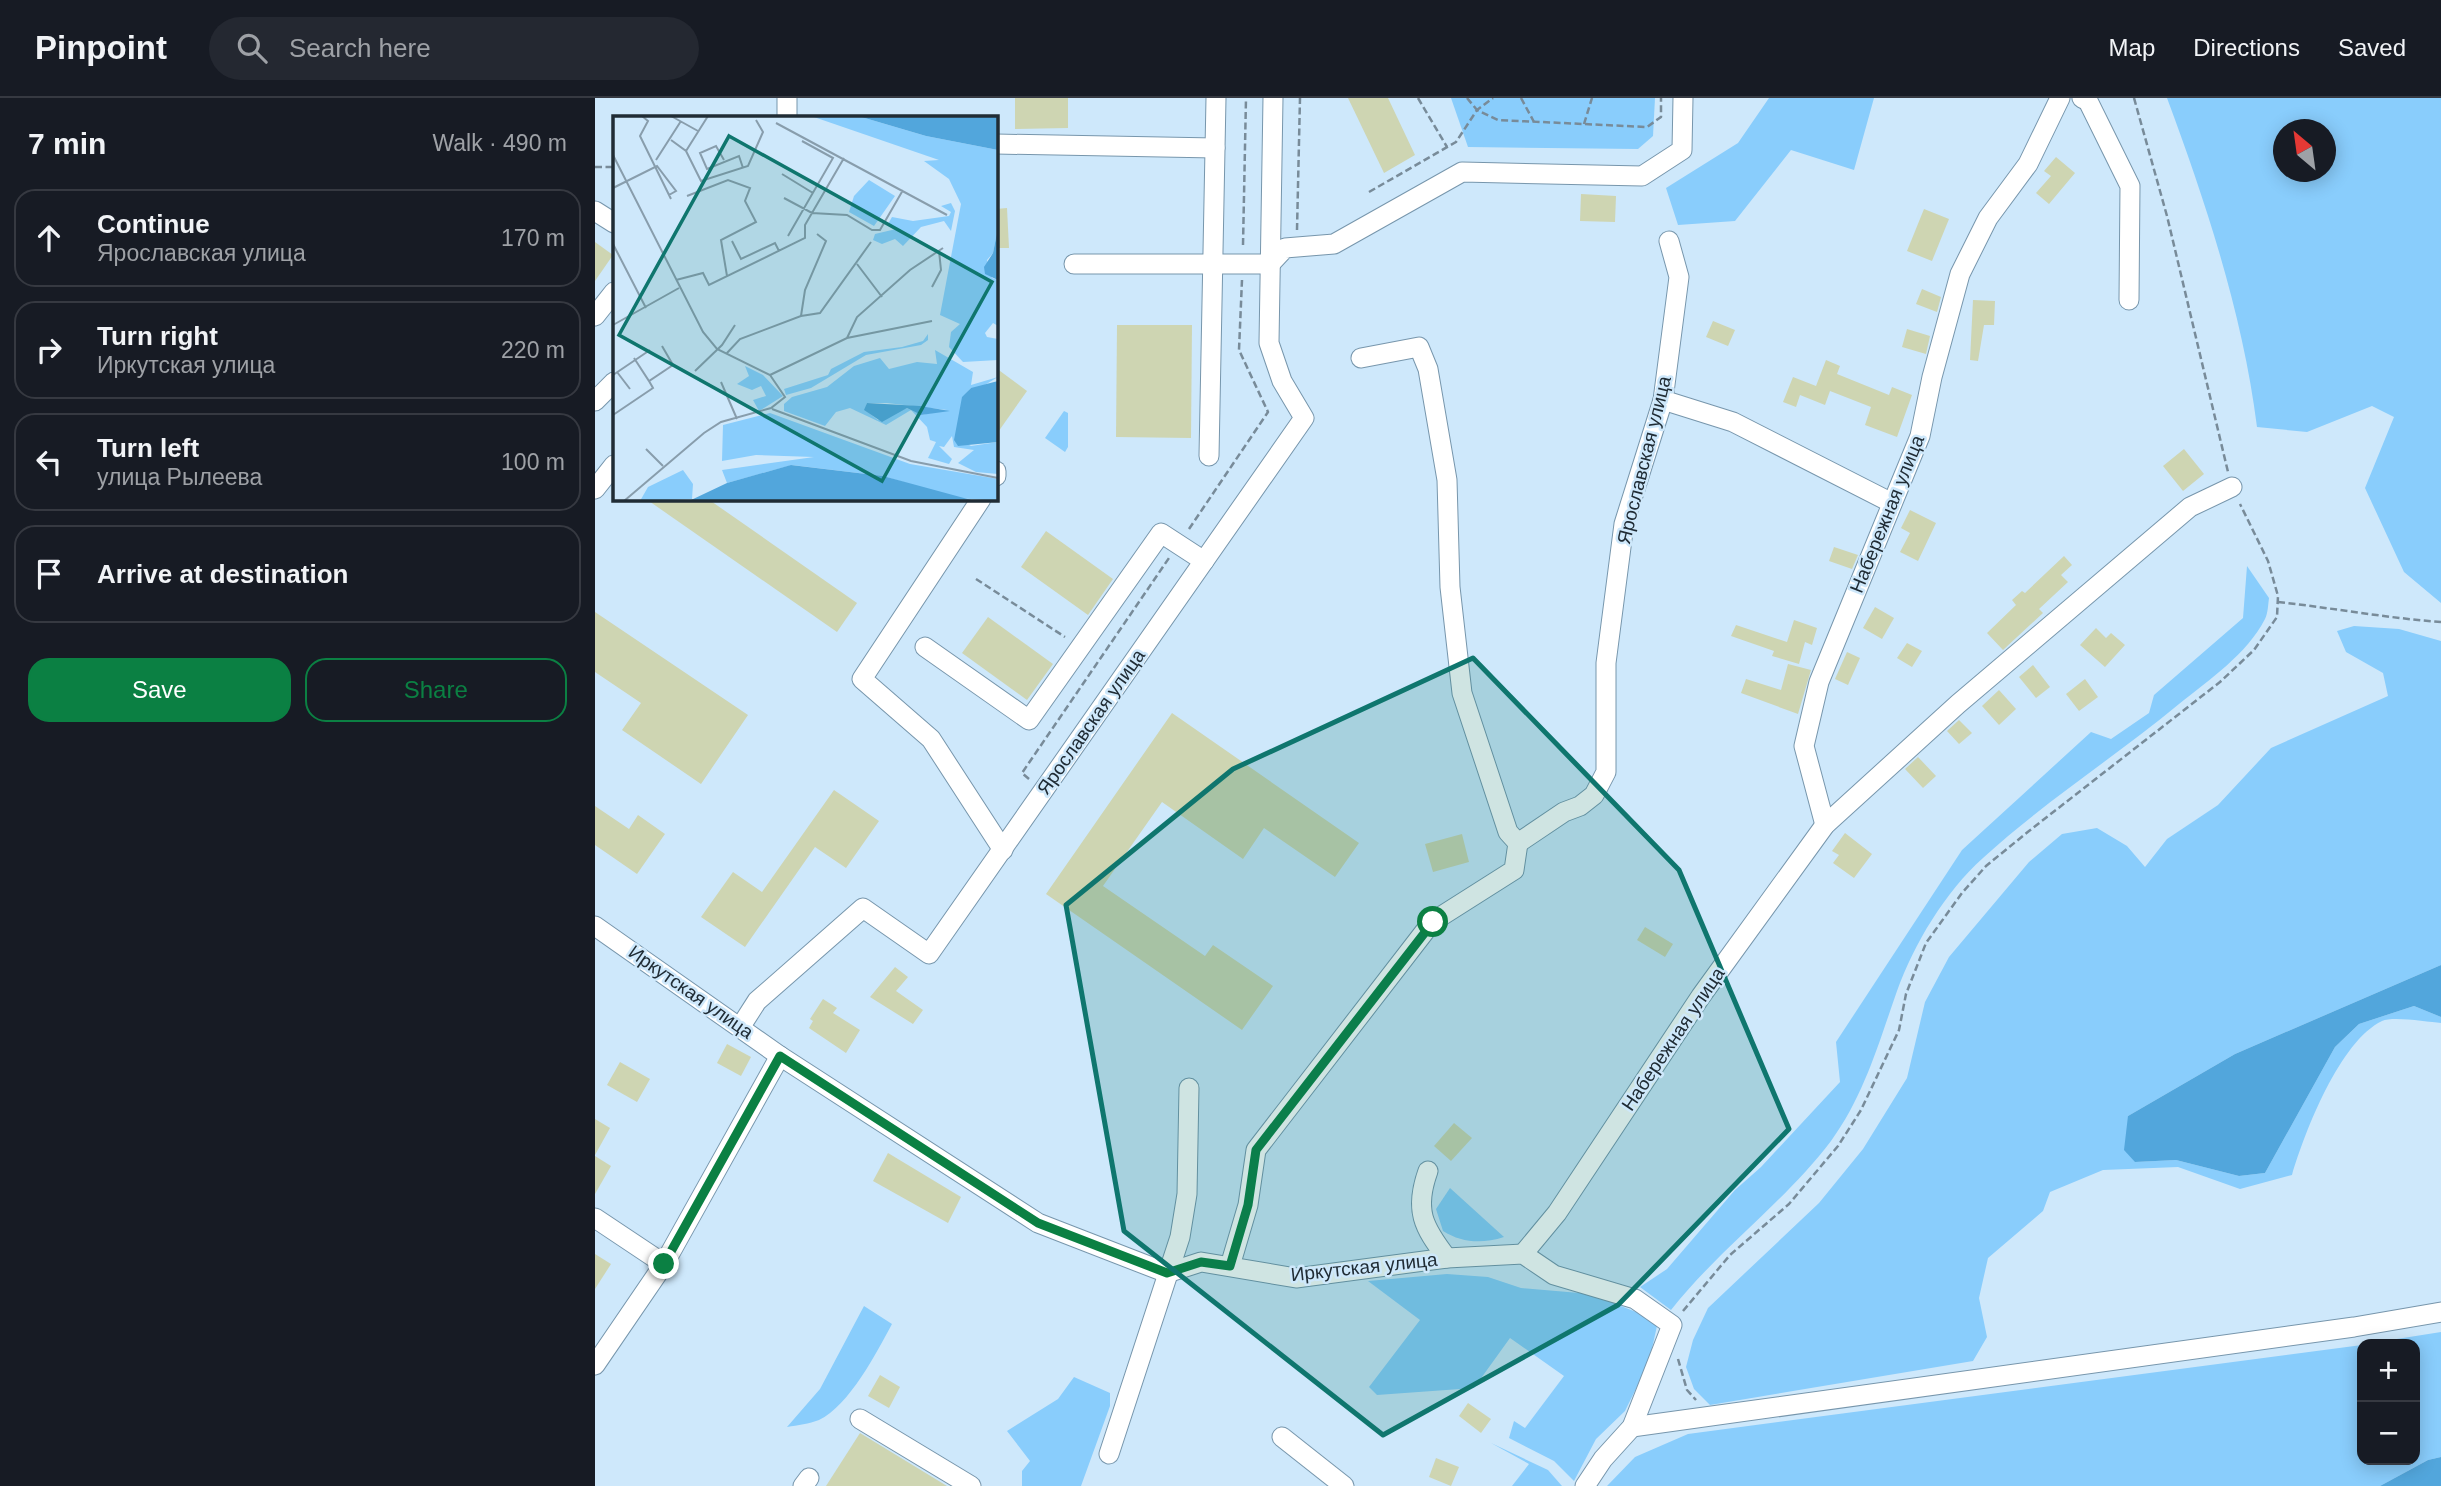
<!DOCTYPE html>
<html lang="en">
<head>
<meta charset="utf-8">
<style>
  :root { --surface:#171b24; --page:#242831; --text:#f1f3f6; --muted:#9ea1a6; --line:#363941; --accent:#0b8043 }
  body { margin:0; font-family:Arial,sans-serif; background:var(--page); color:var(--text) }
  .controls { position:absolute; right:21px; bottom:21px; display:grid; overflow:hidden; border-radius:14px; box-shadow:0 4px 18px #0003 }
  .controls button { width:63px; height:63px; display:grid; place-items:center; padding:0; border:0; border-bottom:2px solid var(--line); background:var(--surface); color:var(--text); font:35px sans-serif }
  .compass { position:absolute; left:1678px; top:21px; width:63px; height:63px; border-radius:50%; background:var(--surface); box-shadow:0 4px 18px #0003; rotate:331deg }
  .stop { position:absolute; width:21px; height:21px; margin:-16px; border:5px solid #0b8043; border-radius:50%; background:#fff }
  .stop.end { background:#0b8043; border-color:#fff; box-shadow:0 2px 7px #0008 }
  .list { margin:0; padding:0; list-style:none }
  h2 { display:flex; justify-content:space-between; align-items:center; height:91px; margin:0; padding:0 28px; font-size:30px }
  h2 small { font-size:23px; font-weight:400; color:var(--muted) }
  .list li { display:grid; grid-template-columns:46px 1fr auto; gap:21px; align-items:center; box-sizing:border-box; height:98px; margin:0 14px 14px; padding:0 14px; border:2px solid var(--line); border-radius:21px }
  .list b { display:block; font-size:26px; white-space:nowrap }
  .list p { margin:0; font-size:23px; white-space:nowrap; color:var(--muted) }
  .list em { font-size:23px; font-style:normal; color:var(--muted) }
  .actions { display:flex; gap:14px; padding:21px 28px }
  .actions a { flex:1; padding:16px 0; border:2px solid var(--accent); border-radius:21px; text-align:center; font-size:24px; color:var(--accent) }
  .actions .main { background:var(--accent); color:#fff }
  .icon { flex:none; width:38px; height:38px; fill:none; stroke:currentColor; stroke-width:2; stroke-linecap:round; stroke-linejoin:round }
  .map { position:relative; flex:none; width:1846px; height:1388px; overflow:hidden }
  header { display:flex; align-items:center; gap:42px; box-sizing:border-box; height:98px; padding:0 35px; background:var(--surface); border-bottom:2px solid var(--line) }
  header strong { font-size:33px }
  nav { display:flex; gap:38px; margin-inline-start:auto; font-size:24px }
  .search { width:490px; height:63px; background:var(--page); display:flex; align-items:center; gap:18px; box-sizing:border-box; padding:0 24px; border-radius:38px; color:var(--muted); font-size:26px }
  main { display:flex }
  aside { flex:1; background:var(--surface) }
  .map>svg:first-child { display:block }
</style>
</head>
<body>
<header>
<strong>Pinpoint</strong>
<div class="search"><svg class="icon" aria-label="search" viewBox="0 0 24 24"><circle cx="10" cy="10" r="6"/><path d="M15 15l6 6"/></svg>Search here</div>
<nav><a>Map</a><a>Directions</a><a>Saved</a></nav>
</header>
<main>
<aside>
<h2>7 min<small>Walk · 490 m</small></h2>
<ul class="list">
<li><svg class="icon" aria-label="ahead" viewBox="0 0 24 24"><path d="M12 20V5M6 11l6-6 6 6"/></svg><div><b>Continue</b><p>Ярославская улица</p></div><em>170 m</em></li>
<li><svg class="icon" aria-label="right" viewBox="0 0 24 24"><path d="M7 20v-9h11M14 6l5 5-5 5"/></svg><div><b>Turn right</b><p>Иркутская улица</p></div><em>220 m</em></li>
<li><svg class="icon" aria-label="left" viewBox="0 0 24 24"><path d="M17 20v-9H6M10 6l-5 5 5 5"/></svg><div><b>Turn left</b><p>улица Рылеева</p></div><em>100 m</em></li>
<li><svg class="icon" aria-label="arrive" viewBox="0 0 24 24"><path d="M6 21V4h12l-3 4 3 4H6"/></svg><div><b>Arrive at destination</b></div></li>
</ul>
<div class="actions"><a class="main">Save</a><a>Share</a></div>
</aside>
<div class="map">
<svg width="1846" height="1388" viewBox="0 0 1846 1388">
  <rect width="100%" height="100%" fill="#cee8fb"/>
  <!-- green -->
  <g fill="#89cdfc" fill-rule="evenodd">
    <polygon points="856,0 1060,0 1058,38 1043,51 873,49"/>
    <polygon points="1174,0 1279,0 1259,72 1196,52 1140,123 1083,127 1071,90 1143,45"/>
    <path d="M 1572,0 L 1846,0 L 1846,505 L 1809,474 L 1770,390 L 1799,319 L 1777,308 L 1712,334 L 1662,329 C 1648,217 1611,105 1572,0 ZM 1688,32 L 1730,32 L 1730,74 L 1688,74 Z"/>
    <polygon points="469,313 473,315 473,349 470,354 450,340"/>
    <path d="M 1652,468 L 1674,500 C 1673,507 1673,515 1670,521 C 1652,556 1614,582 1584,606 C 1520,659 1449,704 1388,760 C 1350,794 1319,846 1302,893 C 1284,944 1269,998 1236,1043 C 1188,1106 1125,1150 1076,1212 L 1045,1189 L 1072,1171 L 1140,1092 L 1166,1069 L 1245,984 L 1241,944 L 1367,752 L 1496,634 L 1516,641 L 1554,615 L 1559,597 L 1648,520 Z"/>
    <path d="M 1759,528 L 1804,531 L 1846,543 L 1846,867 L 1640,956 L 1533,1018 L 1540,1064 L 1581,1062 L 1644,1078 L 1670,1075 L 1740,949 L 1764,926 L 1819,908 L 1846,919 L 1846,925 C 1833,924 1798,918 1787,923 C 1745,943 1710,1033 1697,1077 L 1645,1091 L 1583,1069 L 1508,1072 L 1455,1094 L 1448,1113 L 1393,1160 L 1384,1200 L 1392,1239 L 1378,1263 L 1115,1307 L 1099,1291 L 1091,1269 L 1098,1242 L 1113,1210 L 1224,1105 L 1268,1051 L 1312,980 L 1330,904 L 1354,859 L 1434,764 L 1467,736 L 1502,730 L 1532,748 L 1550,769 L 1572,741 L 1623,707 L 1676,650 L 1793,598 L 1788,575 L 1751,554 L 1742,533 Z"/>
    <path d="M 855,1090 L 909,1139 C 887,1146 867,1145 848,1133 L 841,1111 Z"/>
    <polygon points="852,1176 893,1179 926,1190 996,1196 1041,1214 1062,1228 1054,1264 1030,1313 1001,1341 979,1383 959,1363 914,1340 919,1323 930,1330 969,1278 915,1240 879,1290 782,1297 774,1289 825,1222 773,1183"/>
    <path d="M 269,1208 L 297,1226 C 282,1254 254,1308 224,1322 C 214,1326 203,1327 192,1329 L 225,1291 Z"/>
    <polygon points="1846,1234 1846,1359 1833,1362 1785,1388 1012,1388 1040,1359 1093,1336 1767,1247 1767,1362 1820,1362 1820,1246 1770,1246"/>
    <polygon points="479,1279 515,1295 515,1308 486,1388 427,1388 427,1373 435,1363 412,1333 463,1301"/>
    <polygon points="896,1345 953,1372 967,1388 917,1388 934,1366"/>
  </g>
  <!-- water -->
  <g fill="#52a6dc">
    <polygon points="1846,867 1846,919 1819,908 1764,926 1740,949 1670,1075 1644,1078 1581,1062 1540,1064 1529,1052 1533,1018 1640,956"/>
    <polygon points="1846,1359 1846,1388 1785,1388 1833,1362"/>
  </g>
  <!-- building -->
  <g fill="#ced5b2">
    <polygon points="420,0 473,0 473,30 420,31"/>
    <polygon points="753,0 793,0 820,57 789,75"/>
    <polygon points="1461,59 1480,75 1454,106 1441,95 1456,78 1449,73"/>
    <polygon points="986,96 1021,98 1020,124 985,123"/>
    <polygon points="412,110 414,150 401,150 401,111"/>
    <polygon points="1329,111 1354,121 1337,163 1312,153"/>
    <polygon points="0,144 18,157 0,183"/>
    <polygon points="1327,191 1346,199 1342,214 1321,206"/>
    <polygon points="1378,202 1400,203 1399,227 1389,227 1383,263 1375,262"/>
    <polygon points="1118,223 1140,232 1133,248 1111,239"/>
    <polygon points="522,227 597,227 596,340 521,339"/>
    <polygon points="1312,231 1335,238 1331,256 1307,249"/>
    <polygon points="1231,262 1245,268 1242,276 1294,297 1297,289 1317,297 1302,339 1270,327 1276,309 1235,293 1230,307 1205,297 1201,309 1188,304 1198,279 1221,288"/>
    <polygon points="401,270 432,293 401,337"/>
    <polygon points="1589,351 1609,376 1588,393 1568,368"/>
    <polygon points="51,401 113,401 262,505 242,534"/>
    <polygon points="1315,412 1341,425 1323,463 1305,454 1315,435 1306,430"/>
    <polygon points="451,433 518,481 493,517 426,469"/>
    <polygon points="1239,449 1263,457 1257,471 1234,463"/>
    <polygon points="1469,458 1477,467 1466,477 1473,484 1444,511 1448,515 1408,552 1392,535 1421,507 1417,502 1427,493 1430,495"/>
    <polygon points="1280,509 1299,520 1287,541 1268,530"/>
    <polygon points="0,514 153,617 106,686 27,632 46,605 0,574"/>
    <polygon points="393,519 458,566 432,602 367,555"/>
    <polygon points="1199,522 1222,530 1217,547 1210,544 1204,566 1177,558 1179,553 1136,538 1141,527 1192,544"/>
    <polygon points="1501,530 1511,540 1516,535 1530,547 1510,569 1485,547"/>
    <polygon points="1312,545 1327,553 1317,569 1302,560"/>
    <polygon points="1252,554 1265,560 1253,587 1240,581"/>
    <polygon points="1193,566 1216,572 1203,616 1146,595 1151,581 1186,592"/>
    <polygon points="1438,567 1455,589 1441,600 1424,579"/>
    <polygon points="1490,581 1503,599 1484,613 1471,596"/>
    <polygon points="1404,592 1421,611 1404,627 1387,608"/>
    <polygon points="577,615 764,745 740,779 669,730 648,761 567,704 508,788 610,858 618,847 678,888 647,932 451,796"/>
    <polygon points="1364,622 1377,635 1364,646 1352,633"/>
    <polygon points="1323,659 1341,678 1328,690 1310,671"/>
    <polygon points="239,692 284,723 251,770 220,749 150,849 106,819 138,774 167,794"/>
    <polygon points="0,708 34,731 43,717 70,736 42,776 0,747"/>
    <polygon points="1250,735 1277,756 1259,780 1238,765 1244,757 1237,753"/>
    <polygon points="867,736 874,764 838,774 830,746"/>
    <polygon points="1050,829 1078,846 1070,859 1042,842"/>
    <polygon points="300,869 313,879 301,893 328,912 318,926 275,899"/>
    <polygon points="228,901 242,910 238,915 265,932 251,955 214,930 218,923 215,921"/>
    <polygon points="132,946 156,959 146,978 122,965"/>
    <polygon points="25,964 55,981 42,1004 12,987"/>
    <polygon points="0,1021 15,1030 0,1057"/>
    <polygon points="859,1025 877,1040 856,1063 839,1048"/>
    <polygon points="293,1055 366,1099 353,1125 278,1083"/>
    <polygon points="0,1058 16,1068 0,1096"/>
    <polygon points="0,1156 16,1166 0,1191"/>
    <polygon points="285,1277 305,1289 294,1310 273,1298"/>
    <polygon points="873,1305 896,1321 886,1335 864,1318"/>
    <polygon points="265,1335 352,1388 231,1388"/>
    <polygon points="841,1360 864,1369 856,1388 834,1379"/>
  </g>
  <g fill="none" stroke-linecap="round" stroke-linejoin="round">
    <defs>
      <g id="minor">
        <polyline points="1487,0 1493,3 1535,88 1534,202"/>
        <polyline points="192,19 192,0"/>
        <polyline points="401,46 620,50"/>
        <polyline points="0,113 19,125"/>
        <polyline points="479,166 675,166 690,150 739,146 867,74 1047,78 1087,52 1088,0"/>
        <polyline points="0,218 19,194"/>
        <polyline points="1068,302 1138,324 1297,405"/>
        <polyline points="0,303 19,284"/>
        <polyline points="614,358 621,0"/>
        <polyline points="401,373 401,378"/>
        <polyline points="0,391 19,367"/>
        <polyline points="386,401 267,581 336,641 408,752"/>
        <polyline points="330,549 434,622 566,435 609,463"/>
        <polyline points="1230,727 1209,648 1224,584 1325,338 1337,279 1365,176 1393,120 1433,66 1465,0"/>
        <polyline points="923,745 969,714 985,708 999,697 1011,674 1011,565 1029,426 1068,302 1084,179 1074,143"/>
        <polyline points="0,828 185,958 443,1125 572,1175 606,1164 701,1180 852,1160 928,1156 959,1177 1040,1201 1077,1227 1037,1329 1008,1361 990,1388"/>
        <polyline points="146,928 162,903 268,810 334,856 709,320 687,283 674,245 678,0"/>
        <path d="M 833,1073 C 819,1112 828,1129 852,1160"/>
        <polyline points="0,1120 69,1166"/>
        <polyline points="928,1156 962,1115 1106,898 1230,727 1363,606 1595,409 1637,389"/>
        <polyline points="635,1168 653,1107 661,1052 837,824 919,772 923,745 913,734 867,595 855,489 852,382 833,271 824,249 766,260"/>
        <polyline points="0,1267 69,1166 185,958"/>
        <polyline points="265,1321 376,1388"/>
        <polyline points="1037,1329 1759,1229 1846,1214"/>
        <polyline points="687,1339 749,1388"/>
        <polyline points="514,1356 585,1139 592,1096 594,990"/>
        <polyline points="208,1388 214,1380"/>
      </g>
    </defs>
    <!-- minor casing -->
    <use href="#minor" stroke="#7796ac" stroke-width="21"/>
    <!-- path -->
    <g stroke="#788b99" stroke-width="2.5" stroke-dasharray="7 3.5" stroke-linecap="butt">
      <polyline points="823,0 852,49"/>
      <polyline points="872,0 882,12 903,22 1052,29 1066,19 1066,0"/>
      <polyline points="926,0 939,24"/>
      <polyline points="1539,0 1572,118 1633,374"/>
      <polyline points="989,26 997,0"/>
      <polyline points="0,69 19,69"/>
      <polyline points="774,94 861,44 882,12 898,0"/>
      <polyline points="702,132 705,0"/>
      <polyline points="648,147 651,0"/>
      <polyline points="594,431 673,314 644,252 647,182"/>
      <polyline points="381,481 470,539"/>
      <path d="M 1683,504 C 1738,510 1791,520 1846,524"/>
      <polyline points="434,681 427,675 574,460"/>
      <polyline points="1088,1213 1135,1157 1194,1106 1243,1048 1266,1012 1304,932 1311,896 1331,845 1367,795 1391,768 1434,733 1625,584 1659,552 1682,519 1683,498 1673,463 1645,406"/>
      <polyline points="1083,1261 1092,1292 1101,1302"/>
    </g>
    <!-- minor -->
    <use href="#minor" stroke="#fff" stroke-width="19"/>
  </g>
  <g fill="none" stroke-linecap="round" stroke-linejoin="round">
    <!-- route -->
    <polyline stroke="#0b8043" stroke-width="9" points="69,1166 185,958 443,1125 572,1175 606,1164 635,1168 653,1107 661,1052 838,824"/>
  </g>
  <!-- marked area -->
  <path fill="#0f766e" fill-opacity="0.2" stroke="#0f766e" stroke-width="5" stroke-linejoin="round" d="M 878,560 L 1084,772 L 1194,1031 L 1023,1207 L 788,1337 L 529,1133 L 471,807 L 638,671 Z"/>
  <g text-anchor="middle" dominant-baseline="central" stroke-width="5" stroke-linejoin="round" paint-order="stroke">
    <!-- street labels -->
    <g font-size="19" fill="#202c35" stroke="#cee8fb">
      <text transform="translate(1049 362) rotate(-76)">Ярославская улица</text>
      <text transform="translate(1292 416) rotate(-68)">Набережная улица</text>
      <text transform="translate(496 624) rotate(-55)">Ярославская улица</text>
      <text transform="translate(96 894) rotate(35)">Иркутская улица</text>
      <text transform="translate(1078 941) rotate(-56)">Набережная улица</text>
      <text transform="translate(769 1169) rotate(-6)">Иркутская улица</text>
    </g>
  </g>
  <!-- overview -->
  <g transform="translate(18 18)">
    <rect width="385" height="385" fill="#cee8fb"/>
    <path d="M 198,0 L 245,0 L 313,20 L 385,34 L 385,112 L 380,137 L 374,144 L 379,162 L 385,164 L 385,210 L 380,207 L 372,217 L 374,221 L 385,223 L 385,244 L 350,246 L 336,231 L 338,216 L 347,208 L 327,199 L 348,88 L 336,63 L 311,45 L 326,44 ZM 256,64 L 282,80 L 261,110 L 236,96 L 241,80 ZM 338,87 L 342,95 L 338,115 L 331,105 L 308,111 L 290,130 L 282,123 L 269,128 L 260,124 L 262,118 L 283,113 L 275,108 L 279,101 L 300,105 L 336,100 L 338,96 L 328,90 ZM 315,218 L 315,224 L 308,229 L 253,239 L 198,272 L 173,279 L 171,273 L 215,259 L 218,253 L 251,236 L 289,231 L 310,225 ZM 322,234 L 360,256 L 358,269 L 385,261 L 365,273 L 358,272 L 351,280 L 343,322 L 358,330 L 385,326 L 385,358 L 363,356 L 345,347 L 361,334 L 341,331 L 339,320 L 331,331 L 326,330 L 339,343 L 336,348 L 315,342 L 323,326 L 317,324 L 314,311 L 298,294 L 273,309 L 237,292 L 223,296 L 212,310 L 171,295 L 171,288 L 179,281 L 214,271 L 241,250 L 267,242 L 276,253 L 304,246 L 324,248 ZM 254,287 L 274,287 L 334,294 L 308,299 L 294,292 L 265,304 L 252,294 ZM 132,250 L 150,259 L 170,280 L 146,295 L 140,284 L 153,280 L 148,270 L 139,274 L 124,268 L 136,260 ZM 157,297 L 297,348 L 385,363 L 385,385 L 344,382 L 270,360 L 179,349 L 114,367 L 109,354 L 201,341 L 143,339 L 109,345 L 110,309 ZM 70,354 L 80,368 L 79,383 L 27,385 L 35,371 Z" fill="#89cdfc" fill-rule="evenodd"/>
    <path d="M 245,0 L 385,0 L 385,34 L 313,20 ZM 385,112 L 385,164 L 372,158 L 371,151 L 380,137 ZM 385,265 L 385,326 L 345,330 L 341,324 L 349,281 L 358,272 ZM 254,287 L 307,290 L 337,295 L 308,299 L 294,292 L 269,306 L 251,294 ZM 178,349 L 270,360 L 362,385 L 76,385 L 114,367 Z" fill="#52a6dc"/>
    <path fill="none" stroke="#889dac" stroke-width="2" d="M 29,0 L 35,5 L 27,20 L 58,83M 58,0 L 85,15M 163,7 L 334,99M 58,24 L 73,35 L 88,65 L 135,50 L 150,16 L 143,4M 73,35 L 95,0M 0,39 L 90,216 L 104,233 L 157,259 L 172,281 L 158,292 L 108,306 L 91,317 L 11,385M 43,44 L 68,5M 111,44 L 103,30 L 87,37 L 94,53 L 126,40 L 130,52M 169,58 L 200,77M 0,72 L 44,50 L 63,75 L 56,79M 74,80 L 115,64 L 137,72 L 132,85 L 143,106 L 108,124 L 114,160M 171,82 L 199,97 L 234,99 L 259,114 L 267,114 L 290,74M 175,120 L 220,42 L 189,25M 119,125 L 128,143 L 162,127 L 166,135M 0,128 L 33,192M 244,148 L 269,181M 63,164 L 90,157 L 96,169 L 192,122 L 192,109 L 231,42M 319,171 L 328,154 L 326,135M 188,200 L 207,197 L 258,126M 0,209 L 66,172M 234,222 L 244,201 L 297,154 L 330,132M 114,237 L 127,223 L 188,200 L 192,174 L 213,125 L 204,118M 21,242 L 36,265 L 60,249 L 49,230M 82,255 L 109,229 L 122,209M 4,256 L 17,273M 0,259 L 37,234M 157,259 L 234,222 L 319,205M 108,266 L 124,303M 159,293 L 298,345 L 385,362M 0,299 L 40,272 L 36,265M 33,333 L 50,350"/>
    <path fill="#0f766e" fill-opacity="0.15" stroke="#0f766e" stroke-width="3.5" d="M 116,20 L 379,166 L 269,365 L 6,219 Z"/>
    <rect width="385" height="385" fill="none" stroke="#202c35" stroke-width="3.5"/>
  </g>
</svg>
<div class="controls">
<button>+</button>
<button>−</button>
</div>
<svg class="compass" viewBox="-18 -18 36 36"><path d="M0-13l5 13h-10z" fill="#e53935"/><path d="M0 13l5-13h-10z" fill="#9ea1a6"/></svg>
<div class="stop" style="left:838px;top:824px"></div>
<div class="stop end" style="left:69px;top:1166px"></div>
</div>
</main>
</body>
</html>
